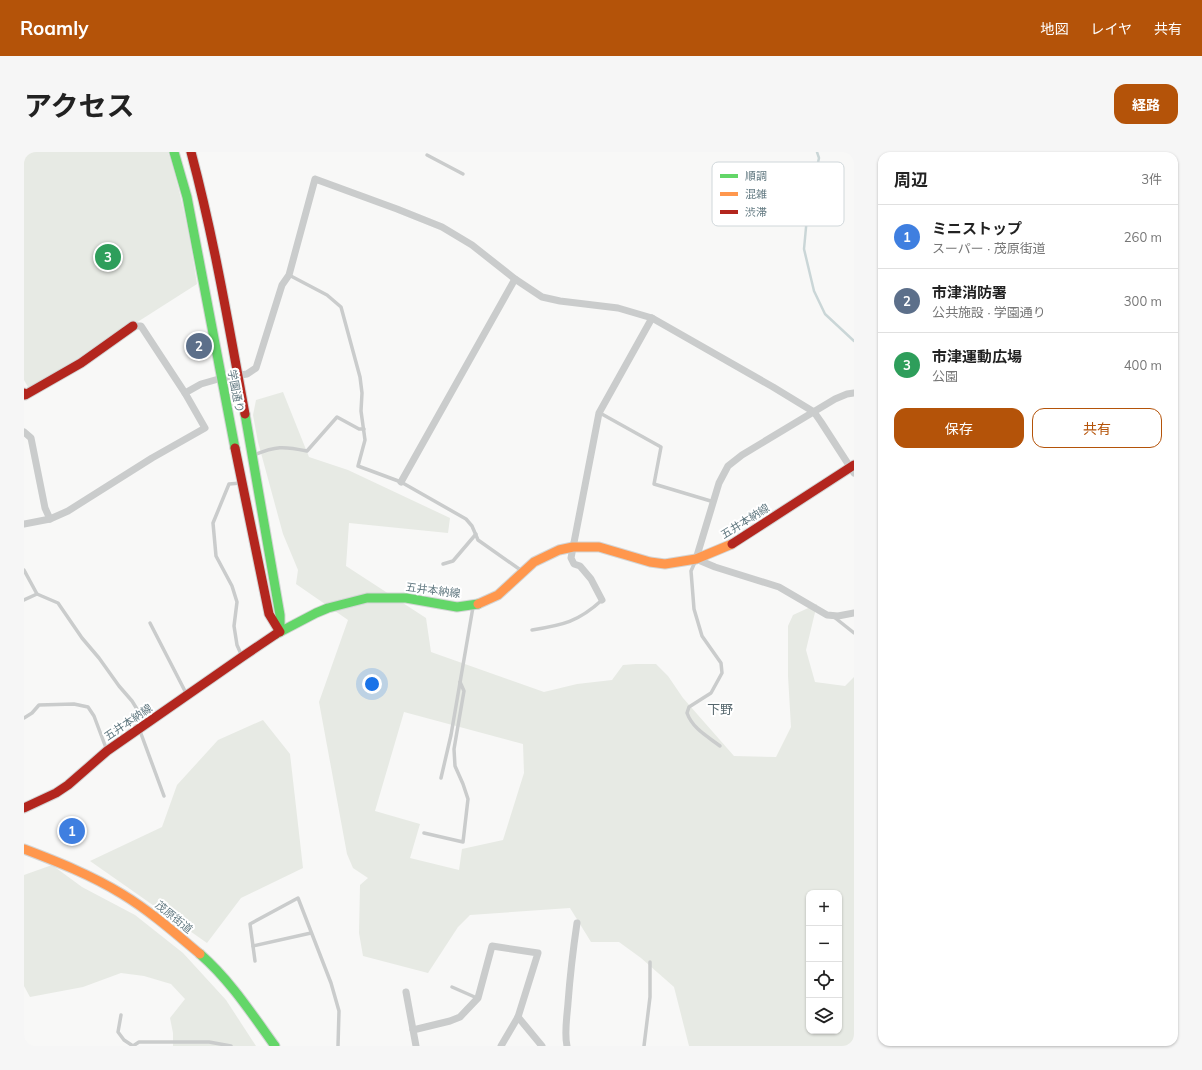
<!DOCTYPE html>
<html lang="ja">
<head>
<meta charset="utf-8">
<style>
  :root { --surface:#fff; --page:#f6f6f6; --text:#222; --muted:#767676; --line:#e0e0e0; --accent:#b45309 }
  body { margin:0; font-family:Mulish,"Noto Sans JP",sans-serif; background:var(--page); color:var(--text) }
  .controls { position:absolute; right:12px; bottom:12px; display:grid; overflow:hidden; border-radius:8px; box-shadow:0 1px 3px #0004 }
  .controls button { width:36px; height:36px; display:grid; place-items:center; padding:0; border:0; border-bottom:1px solid var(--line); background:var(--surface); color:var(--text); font:20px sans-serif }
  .you { position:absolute; left:348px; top:532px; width:14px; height:14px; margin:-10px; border:3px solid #fff; border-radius:50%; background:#1a73e8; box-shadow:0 0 0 6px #1a73e833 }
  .badge { display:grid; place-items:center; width:26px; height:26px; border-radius:50%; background:var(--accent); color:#fff; font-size:13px; font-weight:700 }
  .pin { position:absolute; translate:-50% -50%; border:2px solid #fff; box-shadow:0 1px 4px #0006 }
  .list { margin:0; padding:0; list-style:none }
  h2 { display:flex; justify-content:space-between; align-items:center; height:52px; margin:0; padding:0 16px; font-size:17px }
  h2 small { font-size:13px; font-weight:400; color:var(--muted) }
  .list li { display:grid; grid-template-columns:26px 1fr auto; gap:12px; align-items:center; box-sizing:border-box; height:64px; padding:0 16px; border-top:1px solid var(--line) }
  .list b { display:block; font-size:15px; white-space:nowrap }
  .list p { margin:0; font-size:13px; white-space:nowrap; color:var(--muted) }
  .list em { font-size:13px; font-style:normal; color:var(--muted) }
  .actions { display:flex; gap:8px; padding:12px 16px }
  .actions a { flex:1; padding:9px 0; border:1px solid var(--accent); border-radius:12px; text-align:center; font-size:14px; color:var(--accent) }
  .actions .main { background:var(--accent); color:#fff }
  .icon { flex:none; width:22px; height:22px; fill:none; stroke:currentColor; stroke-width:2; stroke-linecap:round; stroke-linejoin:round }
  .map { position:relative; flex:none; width:830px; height:894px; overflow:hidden; border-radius:12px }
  header { display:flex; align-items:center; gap:24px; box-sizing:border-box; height:56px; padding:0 20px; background:var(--accent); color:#fff }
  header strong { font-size:19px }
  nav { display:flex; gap:22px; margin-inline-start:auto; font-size:14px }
  .intro { display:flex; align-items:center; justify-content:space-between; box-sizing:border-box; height:96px; padding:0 24px }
  h1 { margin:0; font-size:28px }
  .button { padding:10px 18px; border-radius:12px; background:var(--accent); color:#fff; font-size:14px; font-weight:700 }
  main { display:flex; gap:24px; padding:0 24px }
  aside { flex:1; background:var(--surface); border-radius:12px; box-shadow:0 1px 3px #0004 }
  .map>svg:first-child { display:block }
</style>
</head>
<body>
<header>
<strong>Roamly</strong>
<nav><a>地図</a><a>レイヤ</a><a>共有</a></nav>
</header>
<div class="intro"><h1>アクセス</h1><a class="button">経路</a></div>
<main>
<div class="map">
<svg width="830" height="894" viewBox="0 0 830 894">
  <rect width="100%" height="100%" fill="#f8f8f7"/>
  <!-- green -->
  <g fill="#e7eae4" fill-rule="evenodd">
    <path d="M 0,0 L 144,0 C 158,43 166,87 173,132 L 10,236 L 4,235 L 0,228 Z"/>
    <path d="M 259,240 L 285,305 L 324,318 L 426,366 L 424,381 L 325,371 L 322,414 L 402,466 L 407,500 L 520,540 L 553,532 L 588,528 L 599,513 L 612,512 L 632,512 L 644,524 L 659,546 L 710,604 L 752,605 L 767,575 L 764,524 L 764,474 L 769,463 L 793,452 L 782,498 L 791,530 L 821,534 L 830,525 L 830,894 L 665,894 L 650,835 L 617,806 L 595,790 L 567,790 L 546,756 L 446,763 L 434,775 L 404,821 L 339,804 L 335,781 L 336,733 L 344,726 L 329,716 L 323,702 L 295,550 L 324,468 L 272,432 L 274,418 L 259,382 L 234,290 L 229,263 L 232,248 ZM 380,560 L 499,592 L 500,621 L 479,688 L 438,697 L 435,718 L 386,706 L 396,672 L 351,659 ZM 785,741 L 815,741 L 815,879 L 785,879 Z"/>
    <polygon points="239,568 266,602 279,716 217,746 183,791 66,709 138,675 153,633 194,588"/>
    <polygon points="28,713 58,735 111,763 159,801 202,848 232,894 149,894 149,881 146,866 161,847 147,832 120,824 97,821 59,835 6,845 0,834 0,723"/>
  </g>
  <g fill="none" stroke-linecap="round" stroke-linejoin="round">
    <!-- stream -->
    <polyline stroke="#cad6d7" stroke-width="2.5" points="793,0 795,6 784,54 780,97 790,139 801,162 830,189"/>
    <defs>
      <g id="fast">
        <polyline points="150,0 163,45 211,296"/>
        <polyline points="221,262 256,463 256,478"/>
        <polyline points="252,482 292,461 304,456 343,446 382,446 433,455 454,452"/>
        <path d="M 176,802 C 206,828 228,862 251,894"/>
      </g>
      <g id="slow">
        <polyline points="454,452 474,443 510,410 535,398 549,395 575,395 626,410 641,412 672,407 708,392"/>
        <path d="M 0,697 C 34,710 67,723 98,742 C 126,759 151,781 176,802"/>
      </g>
      <g id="jam">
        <path d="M 167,0 C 190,86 205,175 221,262"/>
        <polyline points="0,241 1,243 57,211 109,174"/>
        <polyline points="211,296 245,462 256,480"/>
        <polyline points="708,392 830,313"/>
        <polyline points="0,656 32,641 44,633 83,599 218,505 252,482"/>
      </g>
    </defs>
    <!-- fast casing -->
    <use href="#fast" stroke="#d3d5d5" stroke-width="11"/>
    <!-- slow casing -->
    <use href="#slow" stroke="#d3d5d5" stroke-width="11"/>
    <!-- jam casing -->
    <use href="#jam" stroke="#d3d5d5" stroke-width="11"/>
    <!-- lane -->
    <g stroke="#cacccc" stroke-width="3.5">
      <polyline points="403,3 439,22"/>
      <polyline points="265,123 303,143 317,155 336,225 338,241 337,259 341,288 334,314 377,330 442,367 448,374 454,388 498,419"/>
      <polyline points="576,261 637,295 630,332 690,350"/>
      <path d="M 230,303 C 252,294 259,294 283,299 L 313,265 L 335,277 L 340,277"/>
      <path d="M 671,410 L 667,419 L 670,457 L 678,484 L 697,511 L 698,521 L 687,541 L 665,555 L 663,561 C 669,577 683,584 696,594"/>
      <polyline points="419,412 429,409 452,382"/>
      <polyline points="0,418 13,442 34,451 58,486 75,506 95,534 108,549 121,570"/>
      <polyline points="0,448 13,442"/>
      <polyline points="810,465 830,481"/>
      <polyline points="126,471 162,541"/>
      <path d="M 508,478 C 539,473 554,470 578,448"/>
      <polyline points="217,502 213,493 210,474 213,450 208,434 192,404 189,371 205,332 217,331"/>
      <polyline points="0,566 8,561 15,553 50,552 64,555 70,564 82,596"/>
      <polyline points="116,579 140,644"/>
      <polyline points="417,626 427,583 449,455"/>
      <polyline points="400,681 439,690 444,647 439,632 431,614 430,597 440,539 436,530"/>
      <polyline points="229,794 287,781"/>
      <polyline points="231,809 226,772 274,746 307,831 315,859 314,894"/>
      <polyline points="428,835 453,846"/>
      <polyline points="97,863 94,880 100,888 109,894"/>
      <polyline points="109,894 115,890 185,890 207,894"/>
      <polyline points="620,894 626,845 626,810"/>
    </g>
    <!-- street -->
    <g stroke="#cacccc" stroke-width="7">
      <polyline points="161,241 177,232 198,226 223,222 232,216 258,133 265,123 291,27 373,57 418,75 448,93 491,127 518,145 536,149 594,156 628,166 749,235 790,260 797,270 830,321"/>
      <polyline points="830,241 823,242 811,247 718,303 704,314 695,331 672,407 691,415 755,435 803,463 814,464 830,461"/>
      <polyline points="0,280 7,286 21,356 26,367"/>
      <polyline points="377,330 491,127"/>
      <polyline points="0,372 26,367 44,359 128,306 181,276 161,241 117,174 109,174"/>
      <polyline points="578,448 567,427 556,414 550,412 547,406 575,261 628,166"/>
      <polyline points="382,840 392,894"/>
      <polyline points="494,865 518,894"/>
      <polyline points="389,878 426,869 436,865 454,846 468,794 514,801 494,865 477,894"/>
      <path d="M 543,894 C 540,881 543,865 544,851 C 546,824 549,798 553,771"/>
    </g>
    <!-- fast -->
    <use href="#fast" stroke="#63d668" stroke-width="9"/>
    <!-- slow -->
    <use href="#slow" stroke="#ff974d" stroke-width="9"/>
    <!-- jam -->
    <use href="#jam" stroke="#b3261e" stroke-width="9"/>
  </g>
  <g text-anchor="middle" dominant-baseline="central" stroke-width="4" stroke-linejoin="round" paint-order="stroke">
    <!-- street labels -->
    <g font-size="11" fill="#637a82" stroke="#fff">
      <text transform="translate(212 239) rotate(79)">学園通り</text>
      <text transform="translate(721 369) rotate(-32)">五井本納線</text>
      <text transform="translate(409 438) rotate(7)">五井本納線</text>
      <text transform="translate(104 570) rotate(-34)">五井本納線</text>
      <text transform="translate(150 765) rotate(39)">茂原街道</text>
    </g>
    <!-- quarter labels -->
    <g font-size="13" fill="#55666c" stroke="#fff">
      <text x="696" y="557">下野</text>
    </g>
  </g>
  <!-- legend -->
  <rect x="688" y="10" width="132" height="64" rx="6" fill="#fff" stroke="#d0d7da" stroke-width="1"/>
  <rect x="696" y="22" width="18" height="4" fill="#63d668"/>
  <rect x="696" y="40" width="18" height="4" fill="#ff974d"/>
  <rect x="696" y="58" width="18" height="4" fill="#b3261e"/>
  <g font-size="11" fill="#637a82">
    <text x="721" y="28">順調</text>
    <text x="721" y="46">混雑</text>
    <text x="721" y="64">渋滞</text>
  </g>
</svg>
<div class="controls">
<button>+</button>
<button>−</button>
<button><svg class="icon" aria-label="locate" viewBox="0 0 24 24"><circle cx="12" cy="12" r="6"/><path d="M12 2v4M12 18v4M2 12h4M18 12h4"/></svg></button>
<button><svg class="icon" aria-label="layers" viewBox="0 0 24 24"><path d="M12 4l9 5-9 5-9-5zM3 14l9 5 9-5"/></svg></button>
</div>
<div class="you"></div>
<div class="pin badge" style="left:48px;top:679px;background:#3f7fe0">1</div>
<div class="pin badge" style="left:175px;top:194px;background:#5c6f8a">2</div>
<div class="pin badge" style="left:84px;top:105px;background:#2e9e5b">3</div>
</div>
<aside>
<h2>周辺<small>3件</small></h2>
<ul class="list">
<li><span class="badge" style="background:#3f7fe0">1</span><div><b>ミニストップ</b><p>スーパー · 茂原街道</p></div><em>260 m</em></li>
<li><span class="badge" style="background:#5c6f8a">2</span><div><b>市津消防署</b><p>公共施設 · 学園通り</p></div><em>300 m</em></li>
<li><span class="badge" style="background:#2e9e5b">3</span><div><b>市津運動広場</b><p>公園</p></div><em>400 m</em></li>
</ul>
<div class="actions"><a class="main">保存</a><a>共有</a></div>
</aside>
</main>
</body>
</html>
